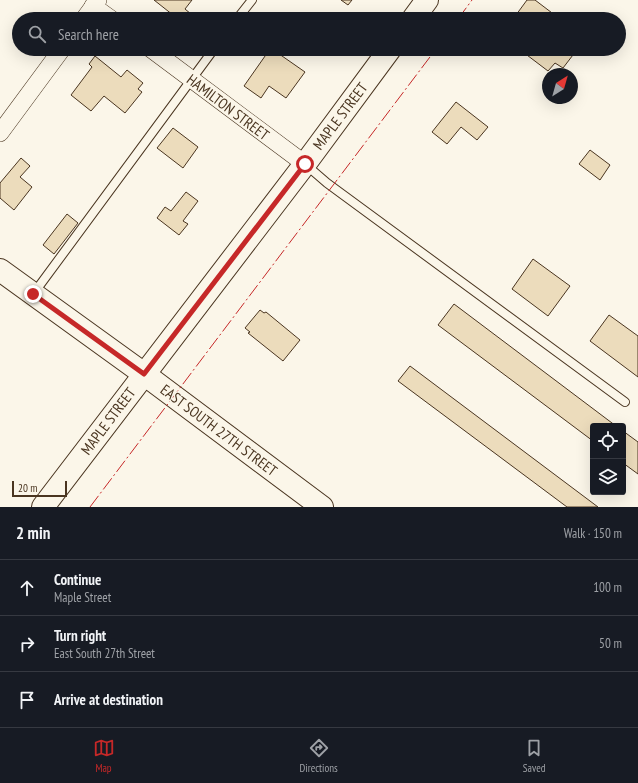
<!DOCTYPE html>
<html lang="en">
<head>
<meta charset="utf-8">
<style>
  :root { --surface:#171b24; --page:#20242c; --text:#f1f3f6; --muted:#9ea1a6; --line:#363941; --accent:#c62828 }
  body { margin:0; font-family:"PT Sans Narrow",sans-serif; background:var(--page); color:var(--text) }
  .controls { position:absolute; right:12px; bottom:12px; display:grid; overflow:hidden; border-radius:4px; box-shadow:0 4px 16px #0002 }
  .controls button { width:36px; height:36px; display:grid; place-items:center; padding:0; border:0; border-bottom:1px solid var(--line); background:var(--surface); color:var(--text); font:20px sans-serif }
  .compass { position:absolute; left:542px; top:68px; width:36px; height:36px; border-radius:50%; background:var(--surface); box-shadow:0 4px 16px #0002; rotate:37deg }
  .scale { position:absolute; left:12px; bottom:10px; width:55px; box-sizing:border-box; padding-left:4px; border:2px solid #4a3520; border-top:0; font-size:11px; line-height:14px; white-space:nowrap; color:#4a3520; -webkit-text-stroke:3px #fbf6e9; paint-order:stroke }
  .stop { position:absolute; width:12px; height:12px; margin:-9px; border:3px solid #c62828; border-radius:50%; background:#fff }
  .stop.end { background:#c62828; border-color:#fff; box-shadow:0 1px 4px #0008 }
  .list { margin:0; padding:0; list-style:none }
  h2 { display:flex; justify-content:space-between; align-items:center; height:52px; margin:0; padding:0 16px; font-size:17px }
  h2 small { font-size:13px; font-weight:400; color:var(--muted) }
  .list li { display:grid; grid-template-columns:26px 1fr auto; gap:12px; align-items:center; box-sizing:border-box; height:56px; padding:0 16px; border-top:1px solid var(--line) }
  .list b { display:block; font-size:15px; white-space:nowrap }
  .list p { margin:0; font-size:13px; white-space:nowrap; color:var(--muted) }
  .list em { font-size:13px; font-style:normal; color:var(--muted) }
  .icon { flex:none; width:22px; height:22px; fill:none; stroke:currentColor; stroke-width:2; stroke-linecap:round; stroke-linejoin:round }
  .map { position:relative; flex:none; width:638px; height:507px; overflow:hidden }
  .search { position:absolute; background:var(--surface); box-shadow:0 4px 16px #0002; left:12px; right:12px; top:12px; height:44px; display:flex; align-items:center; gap:10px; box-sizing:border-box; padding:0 14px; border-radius:22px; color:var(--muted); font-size:15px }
  .sheet { height:220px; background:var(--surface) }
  nav { display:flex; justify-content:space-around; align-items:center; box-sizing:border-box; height:56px; border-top:1px solid var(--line); background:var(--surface); font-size:11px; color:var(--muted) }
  nav a { display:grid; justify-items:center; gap:2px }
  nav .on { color:var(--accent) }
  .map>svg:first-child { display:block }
</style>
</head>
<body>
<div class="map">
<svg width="638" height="507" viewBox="0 0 638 507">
  <rect width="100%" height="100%" fill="#fbf6e9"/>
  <!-- building -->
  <g fill="#ecdcbc" stroke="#4a3520">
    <polygon points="154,0 192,0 185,9 197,19 178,19"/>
    <polygon points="341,0 352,0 348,5"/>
    <polygon points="527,0 535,0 560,19 522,19 516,15"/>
    <polygon points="270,49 272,49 305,72 286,98 269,86 261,98 244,86"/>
    <polygon points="519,49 572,49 576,51 563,68 555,63 548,71"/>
    <polygon points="95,56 121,77 127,70 143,83 138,89 142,92 125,113 104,96 91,111 71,95 92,67 89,64"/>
    <polygon points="456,102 488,127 477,140 461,127 447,144 432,132"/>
    <polygon points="173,128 198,147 183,168 157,148"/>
    <polygon points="590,150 610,165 600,180 579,164"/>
    <polygon points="21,158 30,166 20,177 32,187 14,210 0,198 0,183"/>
    <polygon points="186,192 198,201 183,221 188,224 179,235 157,218 165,207 171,211"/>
    <polygon points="67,214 78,223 54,254 43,245"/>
    <polygon points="533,259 570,286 548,316 512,289"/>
    <polygon points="454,304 616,426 593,426 593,441 438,325"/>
    <polygon points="260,310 264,313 266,312 300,340 283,361 248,333 250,332 245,328"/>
    <polygon points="609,315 638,336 638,377 590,341"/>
    <polygon points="410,366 598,507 567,507 398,381"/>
    <polygon points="623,431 638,442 638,474 623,463"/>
  </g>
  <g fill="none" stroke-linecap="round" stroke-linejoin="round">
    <defs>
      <g id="lane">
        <polyline points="237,19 252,0"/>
        <polyline points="305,164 327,183 625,402"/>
        <polyline points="34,293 214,49"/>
      </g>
      <g id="street">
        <polyline points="93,6 111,19"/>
        <polyline points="84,19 98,0"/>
        <polyline points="151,49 305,164"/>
        <polyline points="0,133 62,49"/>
      </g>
      <g id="secondary">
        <polyline points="413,19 427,0"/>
        <polyline points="0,270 144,374 322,507"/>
        <polyline points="43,507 305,164 390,49"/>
      </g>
    </defs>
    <!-- lane casing -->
    <use href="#lane" stroke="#4a3520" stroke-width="10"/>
    <!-- street casing -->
    <use href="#street" stroke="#4a3520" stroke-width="18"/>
    <!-- secondary casing -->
    <use href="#secondary" stroke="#4a3520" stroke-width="24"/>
    <!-- lane -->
    <use href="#lane" stroke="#fbf6e9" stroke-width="8"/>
    <!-- street -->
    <use href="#street" stroke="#fbf6e9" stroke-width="17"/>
    <!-- secondary -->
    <use href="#secondary" stroke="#fbf6e9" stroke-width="22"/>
    <!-- power -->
    <g stroke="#c62828" stroke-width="1" stroke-dasharray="14 3 2 3" stroke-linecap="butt">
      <polyline points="458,19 472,0"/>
      <polyline points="90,507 436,49"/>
    </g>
  </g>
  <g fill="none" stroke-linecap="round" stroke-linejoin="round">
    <!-- route -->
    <polyline stroke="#c62828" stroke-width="5" points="33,294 144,374 305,164"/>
  </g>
  <g text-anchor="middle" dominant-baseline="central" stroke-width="3" stroke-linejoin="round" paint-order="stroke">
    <!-- street labels -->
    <g font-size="15" fill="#4a3520" stroke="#fbf6e9">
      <text transform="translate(228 107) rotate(37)">HAMILTON STREET</text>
      <text transform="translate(340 116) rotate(-53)">MAPLE STREET</text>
      <text transform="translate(108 421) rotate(-53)">MAPLE STREET</text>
      <text transform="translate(219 430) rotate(37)">EAST SOUTH 27TH STREET</text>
    </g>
  </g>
</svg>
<div class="controls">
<button><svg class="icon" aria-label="locate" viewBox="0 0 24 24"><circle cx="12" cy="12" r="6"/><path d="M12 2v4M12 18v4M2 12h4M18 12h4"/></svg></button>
<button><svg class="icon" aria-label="layers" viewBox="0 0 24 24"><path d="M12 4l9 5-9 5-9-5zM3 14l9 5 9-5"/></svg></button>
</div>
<svg class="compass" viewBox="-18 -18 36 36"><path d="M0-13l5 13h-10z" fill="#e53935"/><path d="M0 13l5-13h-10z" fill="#9ea1a6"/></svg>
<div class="scale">20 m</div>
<div class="stop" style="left:305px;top:164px"></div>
<div class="stop end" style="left:33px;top:294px"></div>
<div class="search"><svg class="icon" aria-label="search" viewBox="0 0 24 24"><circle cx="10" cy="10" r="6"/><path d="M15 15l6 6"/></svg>Search here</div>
</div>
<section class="sheet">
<h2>2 min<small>Walk · 150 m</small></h2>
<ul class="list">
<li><svg class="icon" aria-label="ahead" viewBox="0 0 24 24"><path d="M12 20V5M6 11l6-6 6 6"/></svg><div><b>Continue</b><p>Maple Street</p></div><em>100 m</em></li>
<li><svg class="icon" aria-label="right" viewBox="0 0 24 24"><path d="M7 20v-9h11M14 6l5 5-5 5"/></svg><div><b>Turn right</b><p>East South 27th Street</p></div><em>50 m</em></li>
<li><svg class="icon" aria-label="arrive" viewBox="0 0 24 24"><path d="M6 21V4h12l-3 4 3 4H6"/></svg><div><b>Arrive at destination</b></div></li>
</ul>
</section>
<nav>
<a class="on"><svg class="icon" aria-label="map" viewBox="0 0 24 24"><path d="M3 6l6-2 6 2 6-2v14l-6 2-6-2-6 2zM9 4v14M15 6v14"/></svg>Map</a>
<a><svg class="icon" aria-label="directions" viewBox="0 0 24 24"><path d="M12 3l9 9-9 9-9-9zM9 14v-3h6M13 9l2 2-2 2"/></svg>Directions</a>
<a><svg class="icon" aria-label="saved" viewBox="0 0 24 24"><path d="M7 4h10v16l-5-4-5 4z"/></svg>Saved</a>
</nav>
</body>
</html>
